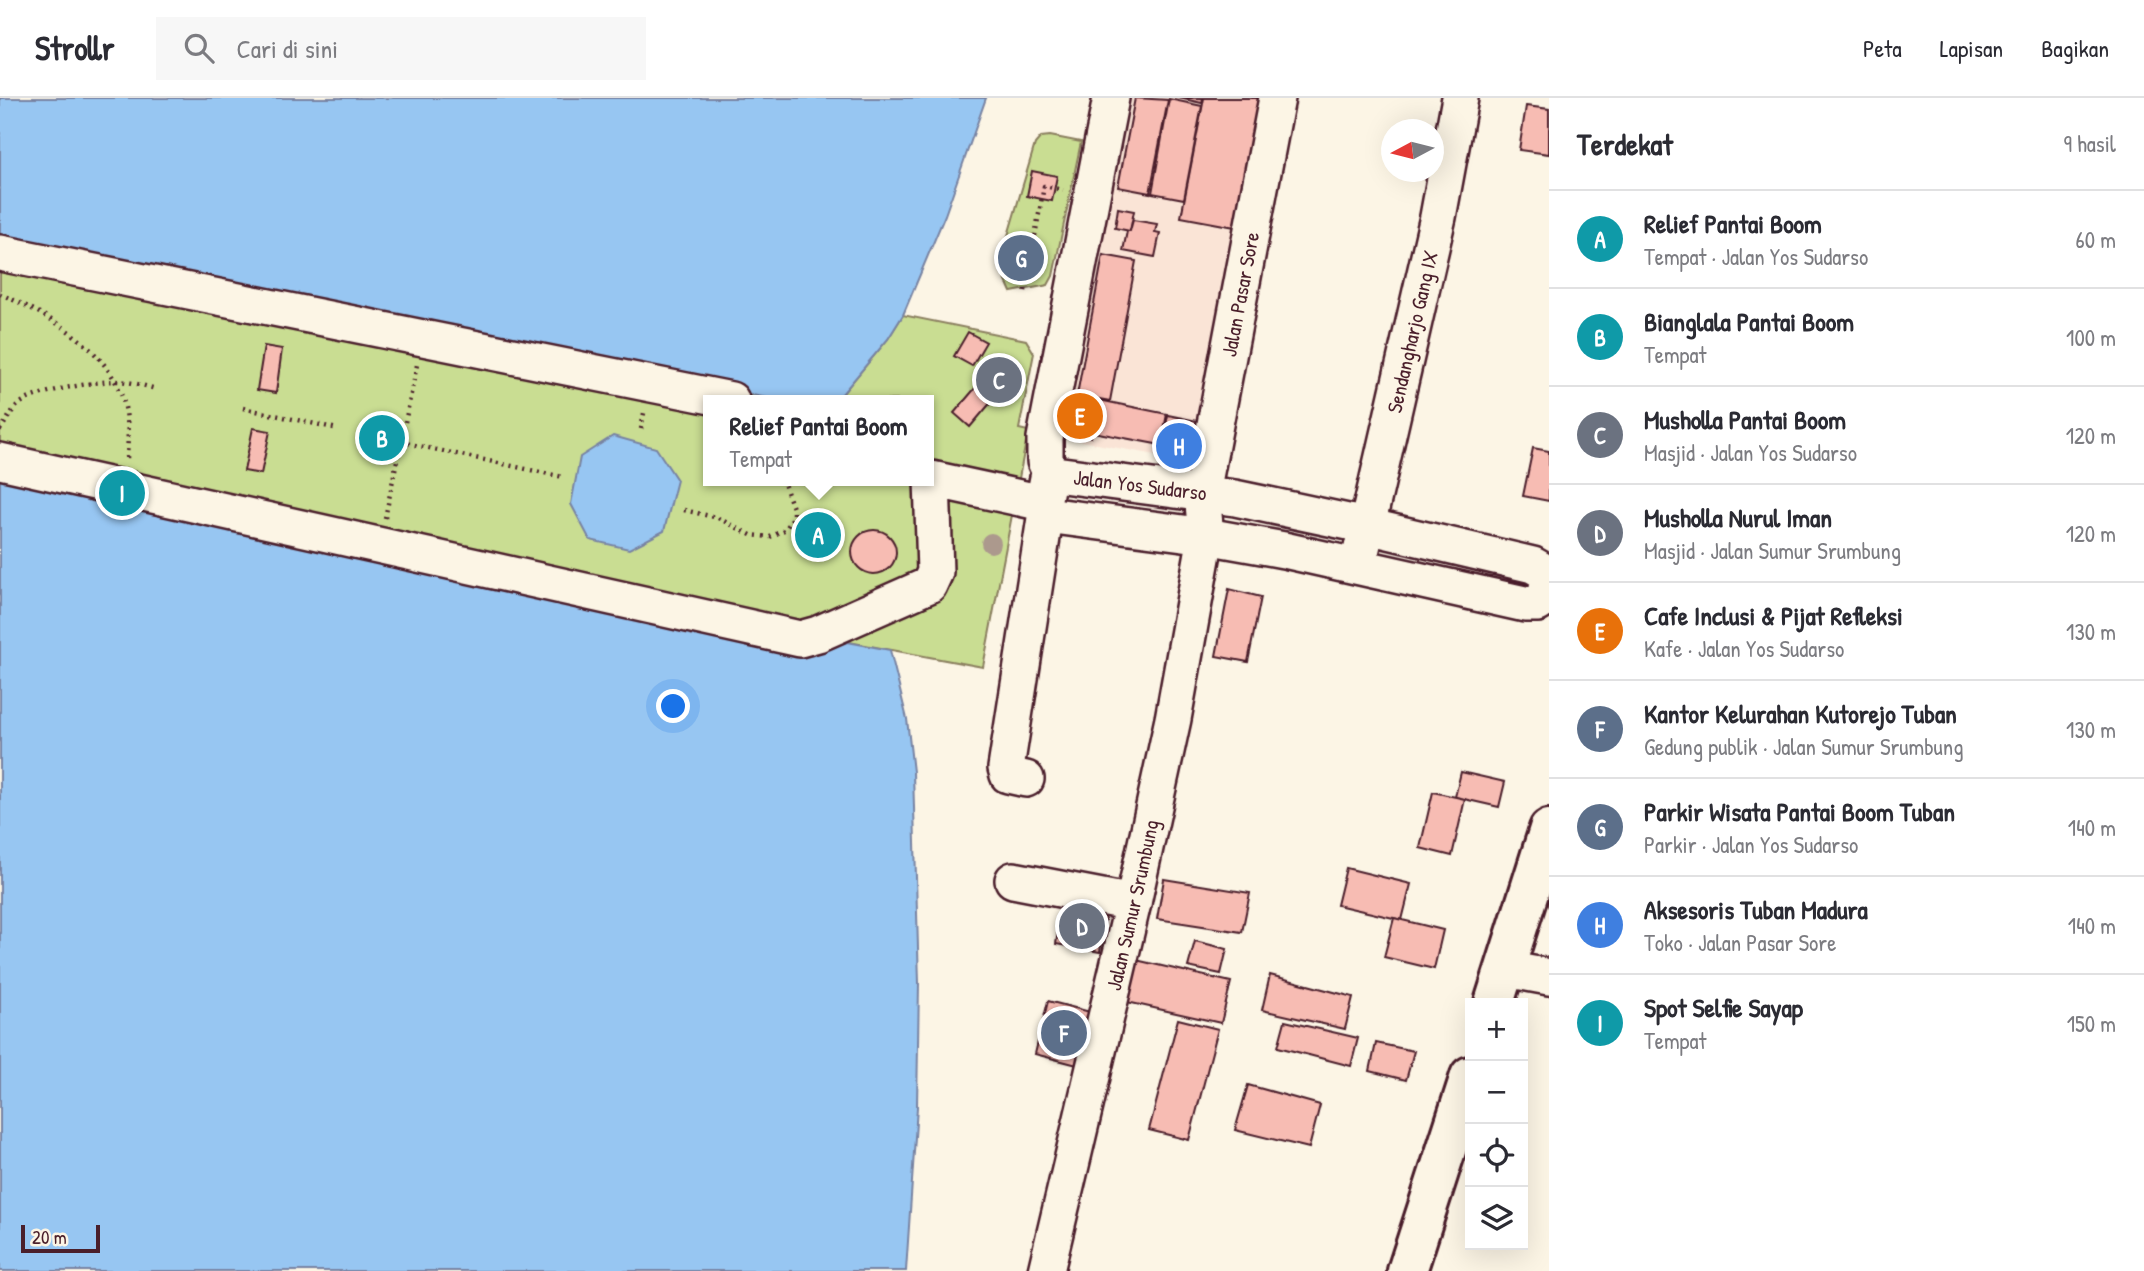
<!DOCTYPE html>
<html lang="id">
<head>
<meta charset="utf-8">
<style>
  :root { --surface:#fff; --page:#f7f7f7; --text:#2b2b33; --muted:#7c7c81; --line:#e1e1e2; --accent:#111827 }
  body { margin:0; font-family:"Patrick Hand",sans-serif; background:var(--page); color:var(--text) }
  .controls { position:absolute; right:21px; bottom:21px; display:grid; overflow:hidden; border-radius:0px; box-shadow:0 7px 28px #0002 }
  .controls button { width:63px; height:63px; display:grid; place-items:center; padding:0; border:0; border-bottom:2px solid var(--line); background:var(--surface); color:var(--text); font:35px sans-serif }
  .compass { position:absolute; left:1381px; top:21px; width:63px; height:63px; border-radius:50%; background:var(--surface); box-shadow:0 7px 28px #0002; rotate:263deg }
  .scale { position:absolute; left:21px; bottom:18px; width:79px; box-sizing:border-box; padding-left:7px; border:4px solid #4a1f2b; border-top:0; font-size:19px; line-height:24px; white-space:nowrap; color:#4a1f2b; -webkit-text-stroke:5px #fcf5e5; paint-order:stroke }
  .you { position:absolute; left:674px; top:609px; width:24px; height:24px; margin:-18px; border:5px solid #fff; border-radius:50%; background:#1a73e8; box-shadow:0 0 0 10px #1a73e833 }
  .badge { display:grid; place-items:center; width:46px; height:46px; border-radius:50%; background:var(--accent); color:#fff; font-size:23px; font-weight:700 }
  .pin { position:absolute; translate:-50% -50%; border:4px solid #fff; box-shadow:0 2px 7px #0006 }
  .popup { position:absolute; left:703px; top:297px; width:231px; height:91px; box-sizing:border-box; display:grid; place-content:center; border-radius:0px; background:var(--surface); filter:drop-shadow(0 2px 5px #0005); font-size:23px; white-space:nowrap; color:var(--muted) }
  .popup b { font-size:26px; color:var(--text) }
  .popup::after { content:''; position:absolute; left:50%; top:100%; margin-left:-14px; border:14px solid transparent; border-top-color:var(--surface) }
  .list { margin:0; padding:0; list-style:none }
  h2 { display:flex; justify-content:space-between; align-items:center; height:91px; margin:0; padding:0 28px; font-size:30px }
  h2 small { font-size:23px; font-weight:400; color:var(--muted) }
  .list li { display:grid; grid-template-columns:46px 1fr auto; gap:21px; align-items:center; box-sizing:border-box; height:98px; padding:0 28px; border-top:2px solid var(--line) }
  .list b { display:block; font-size:26px; white-space:nowrap }
  .list p { margin:0; font-size:23px; white-space:nowrap; color:var(--muted) }
  .list em { font-size:23px; font-style:normal; color:var(--muted) }
  .icon { flex:none; width:38px; height:38px; fill:none; stroke:currentColor; stroke-width:2; stroke-linecap:round; stroke-linejoin:round }
  .map { position:relative; flex:none; width:1549px; height:1173px; overflow:hidden }
  header { display:flex; align-items:center; gap:42px; box-sizing:border-box; height:98px; padding:0 35px; background:var(--surface); border-bottom:2px solid var(--line) }
  header strong { font-size:33px }
  nav { display:flex; gap:38px; margin-inline-start:auto; font-size:24px }
  .search { width:490px; height:63px; background:var(--page); display:flex; align-items:center; gap:18px; box-sizing:border-box; padding:0 24px; border-radius:0px; color:var(--muted); font-size:26px }
  main { display:flex }
  aside { flex:1; background:var(--surface) }
  .map>svg:first-child { display:block }
</style>
</head>
<body>
<header>
<strong>Strollr</strong>
<div class="search"><svg class="icon" aria-label="search" viewBox="0 0 24 24"><circle cx="10" cy="10" r="6"/><path d="M15 15l6 6"/></svg>Cari di sini</div>
<nav><a>Peta</a><a>Lapisan</a><a>Bagikan</a></nav>
</header>
<main>
<div class="map">
<svg width="1549" height="1173" viewBox="0 0 1549 1173">
  <rect width="100%" height="100%" fill="#fcf5e5"/>
  <filter id="ink" filterUnits="userSpaceOnUse"><feTurbulence type="fractalNoise" baseFrequency=".0143" numOctaves="2"/><feDisplacementMap in="SourceGraphic" scale="14" xChannelSelector="R" yChannelSelector="G"/><feConvolveMatrix kernelMatrix="1 2 1 2 8 2 1 2 1" color-interpolation-filters="sRGB"/></filter>
  <g filter="url(#ink)">
    <!-- built -->
    <polygon fill="#fae4d6" points="1114,0 1262,0 1193,364 1049,337"/>
    <!-- green -->
    <g fill="#c9dd92" stroke="#8a7e5e" stroke-width="2">
      <polygon points="1050,38 1081,44 1053,178 1048,187 1011,194 1002,174 1002,158 1035,46 1041,39"/>
      <polygon points="0,140 777,302 708,302 708,383 928,383 928,302 837,302 888,241 903,217 1026,242 1034,255 1019,331 1028,333 983,569 404,461 0,367"/>
    </g>
    <!-- water -->
    <g fill="#97c6f2" stroke="#7883a2" stroke-width="2">
      <polygon points="0,0 986,0 945,117 903,217 888,241 837,302 777,302 0,140"/>
      <polygon points="613,338 656,350 677,382 664,433 629,451 590,442 571,406 580,359"/>
      <polygon points="0,367 404,461 890,552 907,621 913,674 919,885 917,1009 906,1173 0,1173"/>
    </g>
    <!-- building -->
    <g fill="#f7bcb3" stroke="#4a1f2b" stroke-width="2">
      <polygon points="1135,0 1168,2 1150,95 1118,89"/>
      <polygon points="1179,0 1203,0 1202,5"/>
      <polygon points="1204,0 1259,0 1235,129 1181,119"/>
      <polygon points="1169,1 1202,8 1184,101 1152,95"/>
      <polygon points="1526,8 1549,11 1549,56 1519,52"/>
      <polygon points="1032,73 1057,78 1052,103 1027,98"/>
      <polygon points="1118,110 1134,113 1130,133 1115,130"/>
      <polygon points="1133,122 1157,126 1155,134 1160,135 1155,159 1123,153 1127,133 1130,133"/>
      <polygon points="1103,157 1136,163 1110,303 1077,297"/>
      <polygon points="968,234 986,244 972,268 954,258"/>
      <polygon points="264,248 282,251 276,295 257,292"/>
      <polygon points="999,261 1019,278 1000,302 980,285"/>
      <polygon points="977,288 993,302 970,329 954,315"/>
      <polygon points="1069,297 1098,303 1091,339 1062,333"/>
      <polygon points="1099,302 1167,316 1161,347 1093,334"/>
      <polygon points="1168,317 1197,323 1190,359 1161,353"/>
      <polygon points="253,330 270,333 261,376 244,373"/>
      <polygon points="1533,350 1549,353 1549,403 1523,398"/>
      <circle cx="874" cy="454" r="22"/>
      <polygon points="1229,491 1261,499 1248,564 1216,558"/>
      <polygon points="1461,674 1505,684 1499,709 1455,699"/>
      <polygon points="1433,694 1465,701 1452,758 1420,750"/>
      <polygon points="1346,770 1411,786 1402,822 1337,807"/>
      <polygon points="1164,781 1250,795 1242,834 1157,821"/>
      <polygon points="1063,802 1107,810 1100,854 1056,846"/>
      <polygon points="1394,820 1443,832 1434,871 1384,859"/>
      <polygon points="1195,843 1227,851 1221,876 1188,869"/>
      <polygon points="1136,862 1231,884 1221,925 1127,904"/>
      <polygon points="1270,877 1353,899 1345,931 1262,912"/>
      <polygon points="1048,903 1094,915 1081,968 1035,956"/>
      <polygon points="1178,921 1218,931 1189,1042 1149,1032"/>
      <polygon points="1285,923 1358,940 1351,968 1278,949"/>
      <polygon points="1376,945 1414,953 1406,982 1370,973"/>
      <polygon points="1248,987 1320,1007 1309,1050 1235,1032"/>
    </g>
    <g fill="none" stroke-linecap="round" stroke-linejoin="round">
      <defs>
        <g id="minor">
          <polyline points="0,155 731,302"/>
          <polyline points="0,363 800,541 818,536 929,487 935,474 932,381 1043,405"/>
          <path d="M 1055,376 L 1235,400 L 1367,428 L 1533,467 L 1547,475 C 1549,486 1547,499 1538,506 L 1525,506 L 1284,452 L 1206,438 L 1054,418 L 1046,414 L 1043,405 L 1048,380 Z"/>
          <polyline points="1051,377 1045,363 1045,340 1111,0"/>
          <path id="s1" d="M 1362,450 L 1438,119 L 1460,0"/>
          <polyline points="1026,681 1008,677 1006,670 1046,414"/>
          <polyline points="1013,782 1133,805"/>
          <polyline points="1505,871 1549,879"/>
          <path id="s2" d="M 1046,1173 L 1133,805 L 1173,621 L 1206,438 L 1202,395 L 1277,0"/>
        </g>
        <g id="highway">
          <polyline points="1494,905 1549,731"/>
          <polyline points="1407,1173 1470,978"/>
        </g>
      </defs>
      <!-- minor casing -->
      <use href="#minor" stroke="#4a1f2b" stroke-width="40"/>
      <!-- highway casing -->
      <use href="#highway" stroke="#4a1f2b" stroke-width="44"/>
      <!-- path -->
      <g stroke="#4a1f2b" stroke-width="4.5" stroke-dasharray="2 5" stroke-linecap="butt">
        <polyline points="1025,193 1044,88 1063,92"/>
        <path d="M 0,196 C 47,216 107,249 123,302 C 129,321 128,341 127,361"/>
        <polyline points="243,310 338,331"/>
        <polyline points="641,331 644,315"/>
        <path d="M 0,332 C 8,322 12,309 24,303 C 41,293 93,284 114,283 C 128,283 142,287 156,291"/>
        <polyline points="401,344 563,379"/>
        <polyline points="684,412 718,420 751,437 770,439 786,431 793,419 793,410 783,383"/>
        <polyline points="385,420 417,267"/>
      </g>
      <!-- minor -->
      <use href="#minor" stroke="#fcf5e5" stroke-width="35"/>
      <!-- highway -->
      <use href="#highway" stroke="#fcf5e5" stroke-width="38"/>
    </g>
    <!-- trees -->
    <circle fill="#ac998d" cx="991" cy="445" r="10"/>
  </g>
  <g text-anchor="middle" dominant-baseline="central" stroke-width="5" stroke-linejoin="round" paint-order="stroke">
    <!-- street labels -->
    <g font-size="21" fill="#4a1f2b" stroke="#fcf5e5">
      <text stroke="none"><textPath href="#s2" startOffset="998">Jalan Pasar Sore</textPath></text>
      <text stroke="none"><textPath href="#s1" startOffset="222">Sendangharjo Gang IX</textPath></text>
      <text transform="translate(1140 387) rotate(7)">Jalan Yos Sudarso</text>
      <text stroke="none"><textPath href="#s2" startOffset="376">Jalan Sumur Srumbung</textPath></text>
    </g>
  </g>
</svg>
<div class="controls">
<button>+</button>
<button>−</button>
<button><svg class="icon" aria-label="locate" viewBox="0 0 24 24"><circle cx="12" cy="12" r="6"/><path d="M12 2v4M12 18v4M2 12h4M18 12h4"/></svg></button>
<button><svg class="icon" aria-label="layers" viewBox="0 0 24 24"><path d="M12 4l9 5-9 5-9-5zM3 14l9 5 9-5"/></svg></button>
</div>
<svg class="compass" viewBox="-18 -18 36 36"><path d="M0-13l5 13h-10z" fill="#e53935"/><path d="M0 13l5-13h-10z" fill="#7c7c81"/></svg>
<div class="scale">20 m</div>
<div class="you"></div>
<div class="pin badge" style="left:818px;top:437px;background:#0f9aa8">A</div>
<div class="popup"><b>Relief Pantai Boom</b>Tempat</div>
<div class="pin badge" style="left:382px;top:340px;background:#0f9aa8">B</div>
<div class="pin badge" style="left:999px;top:282px;background:#6b7280">C</div>
<div class="pin badge" style="left:1082px;top:828px;background:#6b7280">D</div>
<div class="pin badge" style="left:1080px;top:318px;background:#e8710a">E</div>
<div class="pin badge" style="left:1064px;top:935px;background:#5c6f8a">F</div>
<div class="pin badge" style="left:1021px;top:160px;background:#5c6f8a">G</div>
<div class="pin badge" style="left:1179px;top:348px;background:#3f7fe0">H</div>
<div class="pin badge" style="left:122px;top:395px;background:#0f9aa8">I</div>
</div>
<aside>
<h2>Terdekat<small>9 hasil</small></h2>
<ul class="list">
<li><span class="badge" style="background:#0f9aa8">A</span><div><b>Relief Pantai Boom</b><p>Tempat · Jalan Yos Sudarso</p></div><em>60 m</em></li>
<li><span class="badge" style="background:#0f9aa8">B</span><div><b>Bianglala Pantai Boom</b><p>Tempat</p></div><em>100 m</em></li>
<li><span class="badge" style="background:#6b7280">C</span><div><b>Musholla Pantai Boom</b><p>Masjid · Jalan Yos Sudarso</p></div><em>120 m</em></li>
<li><span class="badge" style="background:#6b7280">D</span><div><b>Musholla Nurul Iman</b><p>Masjid · Jalan Sumur Srumbung</p></div><em>120 m</em></li>
<li><span class="badge" style="background:#e8710a">E</span><div><b>Cafe Inclusi &amp; Pijat Refleksi</b><p>Kafe · Jalan Yos Sudarso</p></div><em>130 m</em></li>
<li><span class="badge" style="background:#5c6f8a">F</span><div><b>Kantor Kelurahan Kutorejo Tuban</b><p>Gedung publik · Jalan Sumur Srumbung</p></div><em>130 m</em></li>
<li><span class="badge" style="background:#5c6f8a">G</span><div><b>Parkir Wisata Pantai Boom Tuban</b><p>Parkir · Jalan Yos Sudarso</p></div><em>140 m</em></li>
<li><span class="badge" style="background:#3f7fe0">H</span><div><b>Aksesoris Tuban Madura</b><p>Toko · Jalan Pasar Sore</p></div><em>140 m</em></li>
<li><span class="badge" style="background:#0f9aa8">I</span><div><b>Spot Selfie Sayap</b><p>Tempat</p></div><em>150 m</em></li>
</ul>
</aside>
</main>
</body>
</html>
